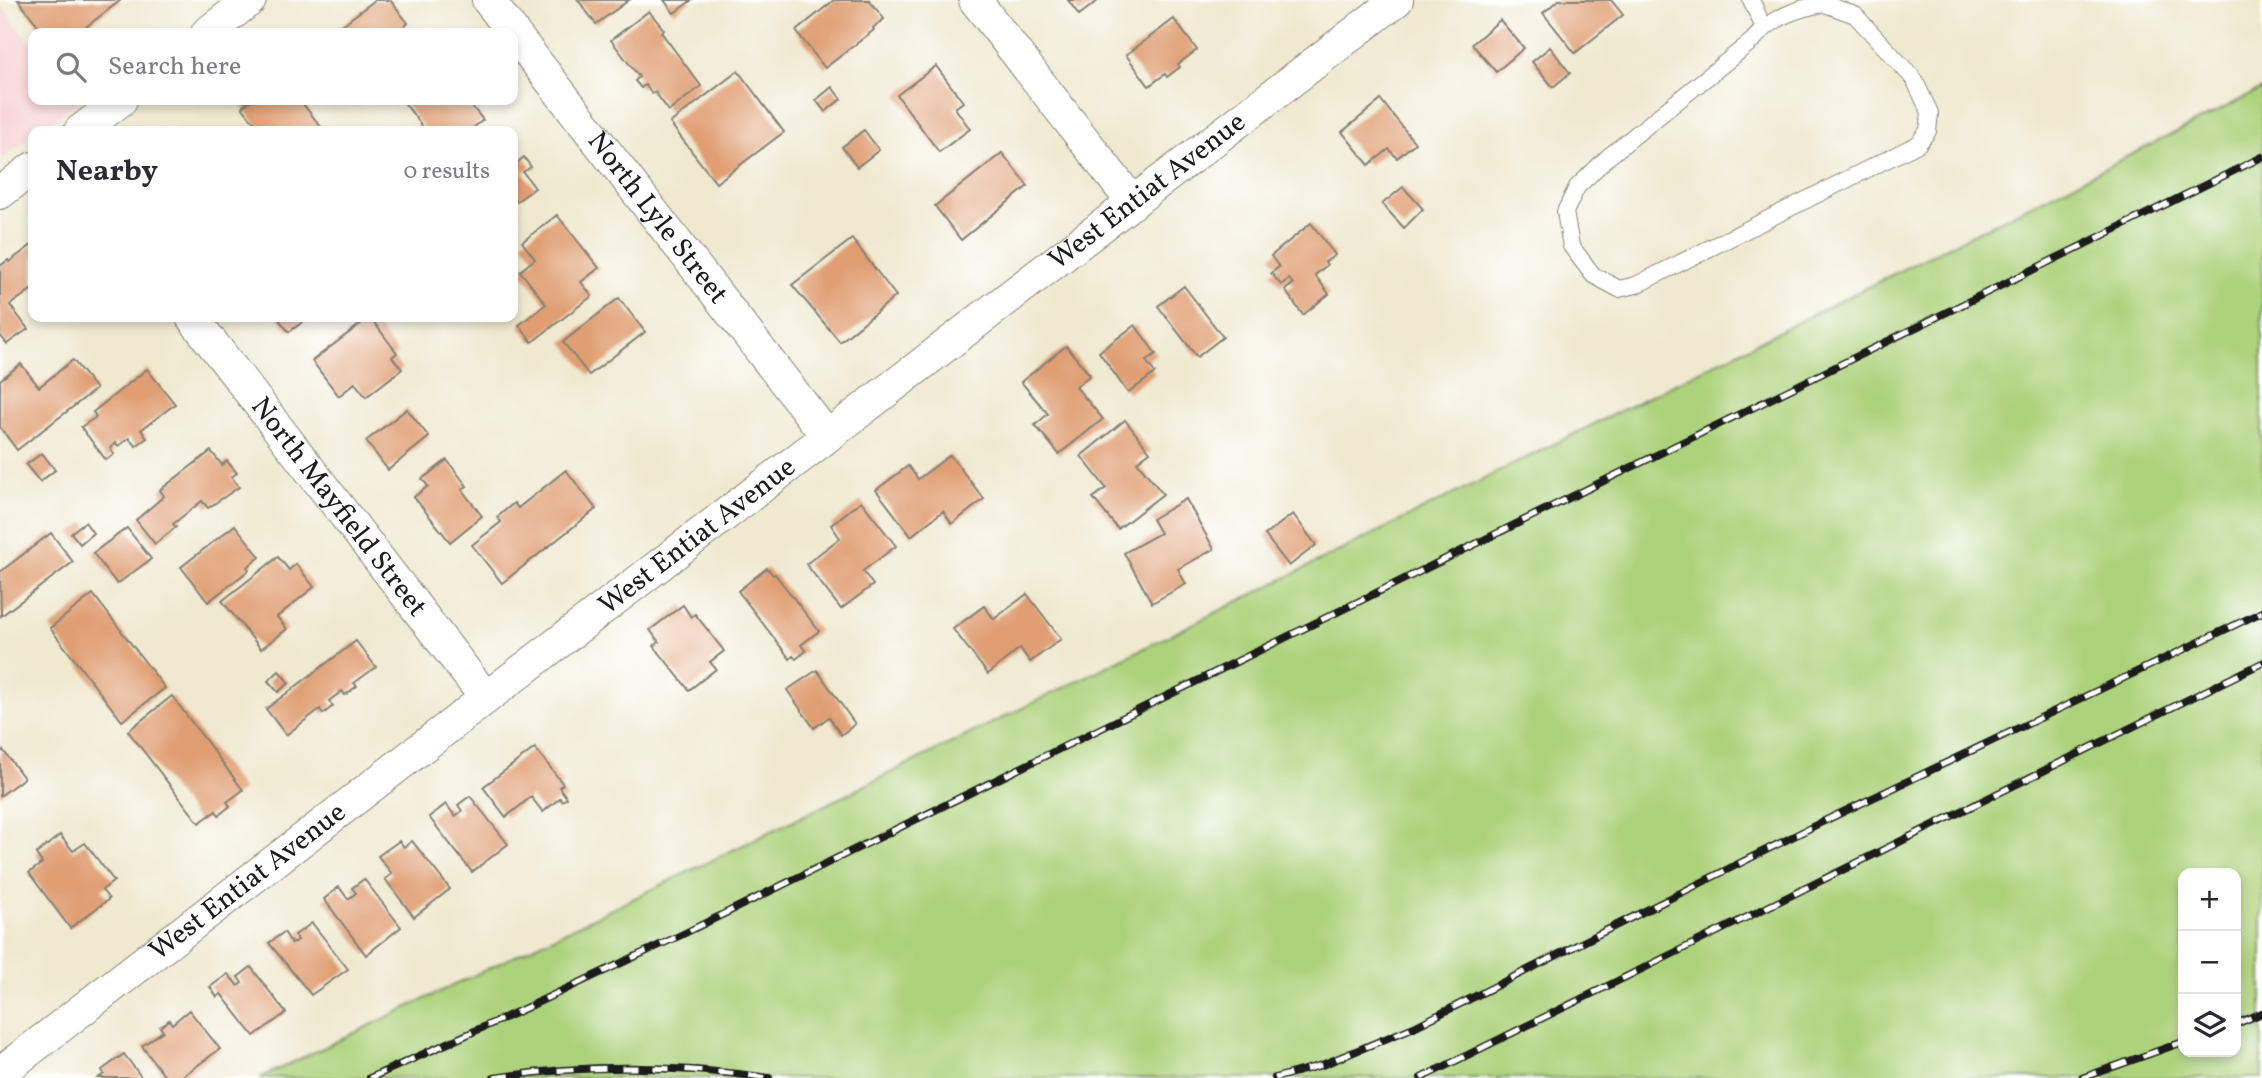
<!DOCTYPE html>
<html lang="en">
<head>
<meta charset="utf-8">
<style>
  :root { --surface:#fff; --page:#f2f2f3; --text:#2b2b33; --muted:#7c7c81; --line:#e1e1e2 }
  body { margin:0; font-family:Vollkorn,serif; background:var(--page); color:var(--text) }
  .controls { position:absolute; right:21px; bottom:21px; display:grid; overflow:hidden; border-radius:14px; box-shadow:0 4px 10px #0003 }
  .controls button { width:63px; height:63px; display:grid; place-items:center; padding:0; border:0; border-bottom:2px solid var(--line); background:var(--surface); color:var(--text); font:35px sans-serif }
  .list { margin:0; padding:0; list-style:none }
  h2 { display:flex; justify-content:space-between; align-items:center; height:91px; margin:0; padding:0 28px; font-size:30px }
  h2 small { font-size:23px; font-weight:400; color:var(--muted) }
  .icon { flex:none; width:38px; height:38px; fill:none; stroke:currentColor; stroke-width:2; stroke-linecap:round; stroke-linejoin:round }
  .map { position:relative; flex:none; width:2262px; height:1078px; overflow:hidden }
  .search { position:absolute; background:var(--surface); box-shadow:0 4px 10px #0003; left:28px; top:28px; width:490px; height:77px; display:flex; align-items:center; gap:18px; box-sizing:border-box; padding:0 24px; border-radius:14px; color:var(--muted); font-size:26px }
  .panel { position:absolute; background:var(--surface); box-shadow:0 4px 10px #0003; left:28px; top:126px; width:490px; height:196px; border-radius:14px }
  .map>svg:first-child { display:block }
</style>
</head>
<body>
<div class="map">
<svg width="2262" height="1078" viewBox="0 0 2262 1078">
  <rect width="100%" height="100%" fill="#fff"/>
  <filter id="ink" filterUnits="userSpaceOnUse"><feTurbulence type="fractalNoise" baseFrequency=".0143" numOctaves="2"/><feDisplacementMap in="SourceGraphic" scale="14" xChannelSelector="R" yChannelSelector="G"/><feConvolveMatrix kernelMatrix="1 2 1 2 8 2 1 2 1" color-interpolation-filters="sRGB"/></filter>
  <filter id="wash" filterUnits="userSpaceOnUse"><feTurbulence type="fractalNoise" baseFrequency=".00686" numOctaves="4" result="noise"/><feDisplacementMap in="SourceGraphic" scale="28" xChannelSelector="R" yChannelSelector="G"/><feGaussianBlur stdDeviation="1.57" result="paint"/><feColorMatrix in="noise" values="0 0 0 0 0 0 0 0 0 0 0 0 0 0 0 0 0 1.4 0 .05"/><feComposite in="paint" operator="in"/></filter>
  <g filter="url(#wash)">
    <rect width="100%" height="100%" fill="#f0e9d0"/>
    <!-- built -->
    <polygon fill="#f7cfd1" points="0,4 33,47 33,100 75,100 77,103 39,131 33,131 33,135 0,160"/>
    <!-- green -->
    <path fill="#add27b" stroke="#64774c" stroke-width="2" fill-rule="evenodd" d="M 2262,89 L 2262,1078 L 260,1078 C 932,758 1597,423 2262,89 ZM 2183,873 L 2236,873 L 2236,1052 L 2183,1052 Z"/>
    <g id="blocks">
      <!-- building -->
      <g fill="#e09e72">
        <polygon points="18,0 121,0 78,33 44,33"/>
        <polygon points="375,0 390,0 408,23 395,33 334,33 333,32"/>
        <polygon points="578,0 629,0 596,24"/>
        <polygon points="664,0 692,0 674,13"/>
        <polygon points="834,0 869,0 884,19 873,28 874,30 825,68 796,31"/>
        <polygon points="1068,0 1099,0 1079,15"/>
        <polygon points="1559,0 1611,0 1623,15 1575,53 1543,13"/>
        <polygon points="649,11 664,30 661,32 701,86 669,111 655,92 652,94 645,85 641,88 635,81 639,77 611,40"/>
        <polygon points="1174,19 1197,50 1178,64 1180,67 1167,77 1165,74 1149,86 1126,55"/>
        <polygon points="1500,20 1524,48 1496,72 1472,44"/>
        <polygon points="1550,47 1570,73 1553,87 1532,62"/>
        <polygon points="936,66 963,102 955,108 970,129 939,152 897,95"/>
        <polygon points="738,71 784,132 716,183 670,123"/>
        <polygon points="832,87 841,99 825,112 816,100"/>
        <polygon points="251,100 300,100 324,131 261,131 242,107"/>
        <polygon points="404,100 467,100 483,120 469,131 426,131 403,101"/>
        <polygon points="1381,100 1415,143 1397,158 1389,149 1369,165 1342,132"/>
        <polygon points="864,130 879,150 857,167 842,147"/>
        <polygon points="1002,153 1028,186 961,240 935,206"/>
        <polygon points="524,157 531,167 523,172 535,188 513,204 513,159 516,164"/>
        <polygon points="1403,187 1423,209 1404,228 1382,204"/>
        <polygon points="557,215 599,268 581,282 592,296 532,342 519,325 546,304 520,271 535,259 522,242"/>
        <polygon points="1311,223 1335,255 1325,262 1327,265 1315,275 1329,294 1303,315 1285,290 1293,284 1289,279 1281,285 1271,273 1279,267 1271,256"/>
        <polygon points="852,239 896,296 840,342 792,285"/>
        <polygon points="33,244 33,293 31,290 10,305 28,329 7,344 0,335 0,266 8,260 9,262"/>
        <polygon points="1184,286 1223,337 1197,357 1158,306"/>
        <polygon points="619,298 645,332 589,375 563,342"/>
        <polygon points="277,317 309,317 289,332"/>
        <polygon points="370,317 397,353 392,357 402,369 366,397 355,383 339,396 312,361"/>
        <polygon points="1135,325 1156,354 1146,361 1155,373 1128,393 1099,352"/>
        <polygon points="1066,346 1090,375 1076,387 1103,419 1059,454 1035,425 1048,414 1021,382"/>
        <polygon points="73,360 96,389 17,450 0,427 0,380 21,364 39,387"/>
        <polygon points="147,369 175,404 141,430 147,438 136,446 129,438 118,446 116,443 110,448 114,454 106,460 81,427 96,417 93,412"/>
        <polygon points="407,409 429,437 388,470 366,441"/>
        <polygon points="1125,420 1150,452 1137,462 1163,494 1118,529 1093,498 1106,488 1081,456"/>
        <polygon points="211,451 222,465 227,461 237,473 231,477 239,487 208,508 202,501 173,524 176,527 155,544 136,520 164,496 160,490"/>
        <polygon points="42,453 55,470 40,482 26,465"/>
        <polygon points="950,455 984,499 952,524 943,511 911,536 876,490 908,466 918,479"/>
        <polygon points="447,460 467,486 462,490 482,516 450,542 414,497 428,486 422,479"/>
        <polygon points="566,470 596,509 502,583 472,545 501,522 497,517 514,503 518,508"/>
        <polygon points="1186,499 1214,549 1178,569 1186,584 1152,603 1124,553 1160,533 1152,519"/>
        <polygon points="861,501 896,546 863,571 873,585 841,609 806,564 840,538 831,525"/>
        <polygon points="1293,514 1316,545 1289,566 1265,535"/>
        <polygon points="85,522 93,533 80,544 71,533"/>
        <polygon points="235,525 260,557 247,567 249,570 208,602 181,567"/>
        <polygon points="127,528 151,559 117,584 93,553"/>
        <polygon points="51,533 73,562 1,616 0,572"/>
        <polygon points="278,557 289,570 296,564 314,587 277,617 287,629 261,649 222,601"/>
        <polygon points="767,568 773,575 775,574 819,631 801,645 806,651 796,659 793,656 790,659 738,591"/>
        <polygon points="93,594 165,688 122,721 50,628"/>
        <polygon points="1027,594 1061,639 1030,662 1020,648 988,674 953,629 984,606 994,619"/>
        <polygon points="683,605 691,617 695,614 724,651 710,662 716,669 689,690 654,646 659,642 650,630"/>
        <polygon points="356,641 376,667 354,683 357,686 345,695 342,691 329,701 333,706 323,714 320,709 286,735 266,709"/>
        <polygon points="817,670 855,724 841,735 829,717 814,728 787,690"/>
        <polygon points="279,671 289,683 278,692 268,681"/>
        <polygon points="172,696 243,790 227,802 230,806 219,815 216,811 199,823 128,731"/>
        <polygon points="535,748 563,784 559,787 567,798 562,801 560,798 543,812 531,797 506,817 483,787"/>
        <polygon points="3,750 24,778 0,796 0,753"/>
        <polygon points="470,796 508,844 472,872 429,817 446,804 455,816 462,811 458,805"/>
        <polygon points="60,835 73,851 85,843 114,881 102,890 109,899 70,928 29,873 42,863 36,854"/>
        <polygon points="399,841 404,847 412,841 450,889 414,917 385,879 392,874 378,856"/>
        <polygon points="364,879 401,927 366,955 324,899 339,887 348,899 356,893 352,888"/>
        <polygon points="312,923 348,969 311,995 269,943 284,932 292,944 298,940 295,935"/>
        <polygon points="251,967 286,1013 254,1036 221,994 217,997 210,987 228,974 238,986 242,983 238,977"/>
        <polygon points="189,1010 220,1049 180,1078 166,1078 142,1046 163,1031 160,1027 169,1020 172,1024"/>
        <polygon points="124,1054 142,1078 98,1078 104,1074 102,1070"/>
      </g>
    </g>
  </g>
  <g filter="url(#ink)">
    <use href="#blocks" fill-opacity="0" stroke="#868276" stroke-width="2"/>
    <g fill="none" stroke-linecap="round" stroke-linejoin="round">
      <defs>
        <g id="service">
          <polyline points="1751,0 1764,28"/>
          <path d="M 1825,4 L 1855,15 L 1914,79 L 1930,113 L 1928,131 L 1918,144 L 1636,285 L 1619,289 L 1593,275 L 1571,246 L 1565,212 L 1577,187 L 1608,157 L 1752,41 C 1772,18 1795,8 1825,4 Z"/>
        </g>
        <g id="minor">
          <path id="s1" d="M 488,0 L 827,436"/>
          <polyline points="975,0 1133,203"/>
          <polyline points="207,33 250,0"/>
          <polyline points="80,131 121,100"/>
          <polyline points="0,193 33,168"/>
          <path id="s2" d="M 192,317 L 486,698"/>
          <path id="s3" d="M 0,1073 L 486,698 L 1397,0"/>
        </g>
      </defs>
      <!-- service casing -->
      <use href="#service" stroke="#868276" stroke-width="18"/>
      <!-- minor casing -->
      <use href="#minor" stroke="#868276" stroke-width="34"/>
      <!-- service -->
      <use href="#service" stroke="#fff" stroke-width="16"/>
      <!-- minor -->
      <use href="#minor" stroke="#fff" stroke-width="32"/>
      <defs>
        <g id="rail">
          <polyline points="2236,1024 2262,1013"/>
          <polyline points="370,1078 515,1013 681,935 2262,157"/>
          <path d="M 494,1078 C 584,1064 678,1065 769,1078"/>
          <polyline points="1275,1078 1322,1065 1414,1027 1820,823 2262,612"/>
          <polyline points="1421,1078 2262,663"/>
          <polyline points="2082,1078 2183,1042"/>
        </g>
      </defs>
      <!-- rail casing -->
      <use href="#rail" stroke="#1c1c1c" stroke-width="8"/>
      <!-- rail -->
      <use href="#rail" stroke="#fff" stroke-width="5" stroke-dasharray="16" stroke-linecap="butt"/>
    </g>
  </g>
  <g text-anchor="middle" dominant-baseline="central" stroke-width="7" stroke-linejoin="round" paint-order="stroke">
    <!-- street labels -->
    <g font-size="28" fill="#1c1c1c" stroke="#fff">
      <text stroke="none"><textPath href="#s3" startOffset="1447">West Entiat Avenue</textPath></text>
      <text stroke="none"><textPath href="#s1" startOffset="276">North Lyle Street</textPath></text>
      <text stroke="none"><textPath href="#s2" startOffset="240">North Mayfield Street</textPath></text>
      <text stroke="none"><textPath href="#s3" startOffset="880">West Entiat Avenue</textPath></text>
      <text stroke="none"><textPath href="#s3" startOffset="313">West Entiat Avenue</textPath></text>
    </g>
  </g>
</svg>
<div class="controls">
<button>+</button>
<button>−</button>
<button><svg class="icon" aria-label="layers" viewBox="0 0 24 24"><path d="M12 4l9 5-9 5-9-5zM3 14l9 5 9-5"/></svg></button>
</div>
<div class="search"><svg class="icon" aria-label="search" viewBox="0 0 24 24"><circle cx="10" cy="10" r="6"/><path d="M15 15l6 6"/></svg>Search here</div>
<section class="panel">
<h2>Nearby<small>0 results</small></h2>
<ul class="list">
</ul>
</section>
</div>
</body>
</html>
